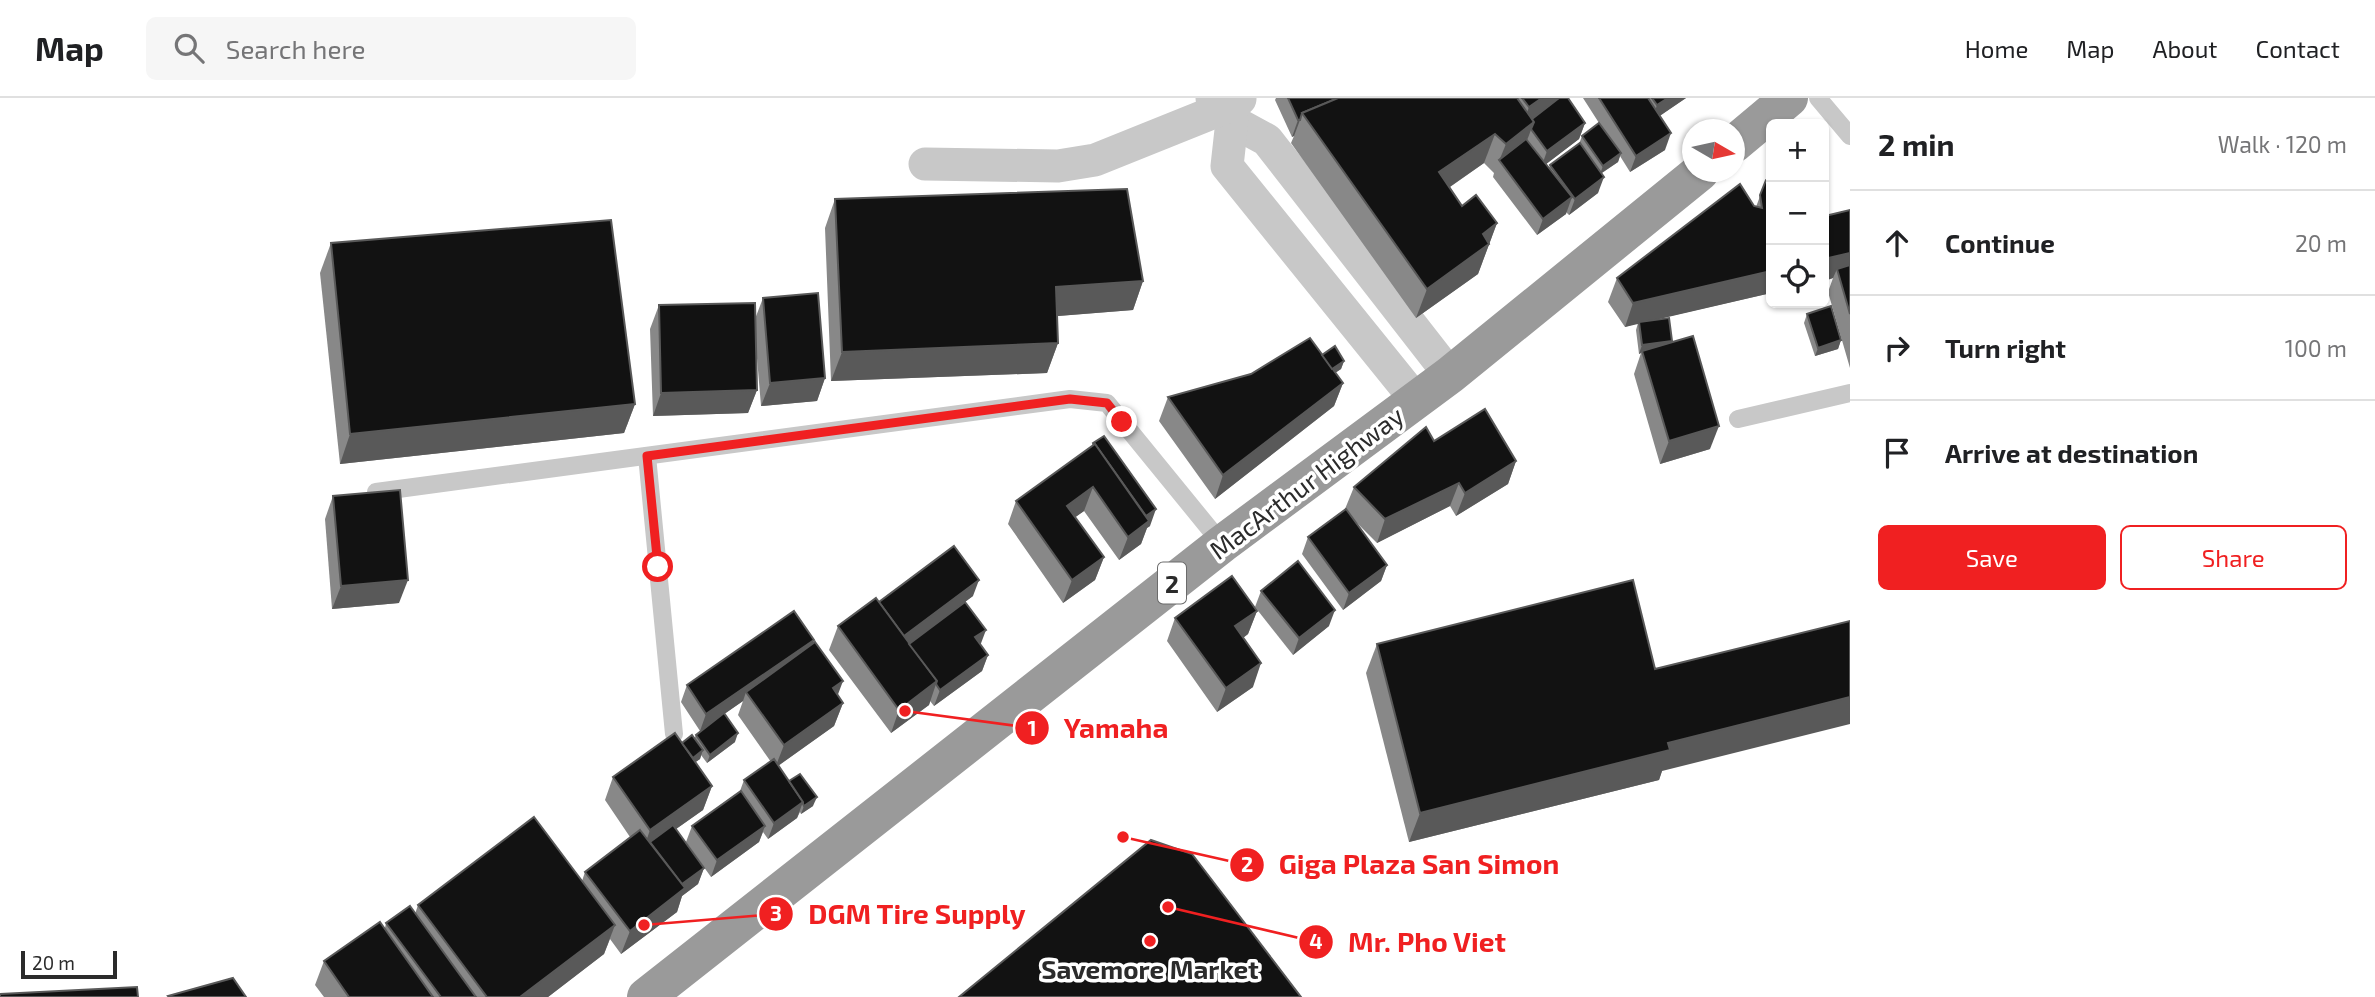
<!DOCTYPE html>
<html lang="en">
<head>
<meta charset="utf-8">
<style>
  :root { --surface:#fff; --page:#f6f6f6; --text:#202124; --muted:#757577; --line:#e0e0e0; --accent:#f02021 }
  body { margin:0; font-family:"Exo 2",sans-serif; background:var(--page); color:var(--text) }
  .controls { position:absolute; right:21px; top:21px; display:grid; overflow:hidden; border-radius:10px; box-shadow:0 2px 5px #0004 }
  .controls button { width:63px; height:63px; display:grid; place-items:center; padding:0; border:0; border-bottom:2px solid var(--line); background:var(--surface); color:var(--text); font:35px sans-serif }
  .compass { position:absolute; left:1682px; top:21px; width:63px; height:63px; border-radius:50%; background:var(--surface); box-shadow:0 2px 5px #0004; rotate:99deg }
  .scale { position:absolute; left:21px; bottom:18px; width:96px; box-sizing:border-box; padding-left:7px; border:4px solid #2b2b2b; border-top:0; font-size:19px; line-height:24px; white-space:nowrap; color:#2b2b2b; -webkit-text-stroke:5px #fff; paint-order:stroke }
  .stop { position:absolute; width:21px; height:21px; margin:-16px; border:5px solid #f02021; border-radius:50%; background:#fff }
  .stop.end { background:#f02021; border-color:#fff; box-shadow:0 2px 7px #0008 }
  .list { margin:0; padding:0; list-style:none }
  h2 { display:flex; justify-content:space-between; align-items:center; height:91px; margin:0; padding:0 28px; font-size:30px }
  h2 small { font-size:23px; font-weight:400; color:var(--muted) }
  .list li { display:grid; grid-template-columns:46px 1fr auto; gap:21px; align-items:center; box-sizing:border-box; height:105px; padding:0 28px; border-top:2px solid var(--line) }
  .list b { display:block; font-size:26px; white-space:nowrap }
  .list em { font-size:23px; font-style:normal; color:var(--muted) }
  .actions { display:flex; gap:14px; padding:21px 28px }
  .actions a { flex:1; padding:16px 0; border:2px solid var(--accent); border-radius:10px; text-align:center; font-size:24px; color:var(--accent) }
  .actions .main { background:var(--accent); color:#fff }
  .icon { flex:none; width:38px; height:38px; fill:none; stroke:currentColor; stroke-width:2; stroke-linecap:round; stroke-linejoin:round }
  .map { position:relative; flex:none; width:1850px; height:899px; overflow:hidden }
  header { display:flex; align-items:center; gap:42px; box-sizing:border-box; height:98px; padding:0 35px; background:var(--surface); border-bottom:2px solid var(--line) }
  header strong { font-size:33px }
  nav { display:flex; gap:38px; margin-inline-start:auto; font-size:24px }
  .search { width:490px; height:63px; background:var(--page); display:flex; align-items:center; gap:18px; box-sizing:border-box; padding:0 24px; border-radius:10px; color:var(--muted); font-size:26px }
  main { display:flex }
  aside { flex:1; background:var(--surface) }
  .map>svg:first-child { display:block }
</style>
</head>
<body>
<header>
<strong>Map</strong>
<div class="search"><svg class="icon" aria-label="search" viewBox="0 0 24 24"><circle cx="10" cy="10" r="6"/><path d="M15 15l6 6"/></svg>Search here</div>
<nav><a>Home</a><a>Map</a><a>About</a><a>Contact</a></nav>
</header>
<main>
<div class="map">
<svg width="1850" height="899" viewBox="0 0 1850 899">
  <rect width="100%" height="100%" fill="#fff"/>
  <g fill="none" stroke-linecap="round" stroke-linejoin="round">
    <!-- service -->
    <g stroke="#c8c8c8" stroke-width="18">
      <polyline points="1818,0 1850,38"/>
      <polyline points="1738,321 1850,295"/>
      <polyline points="647,358 674,636"/>
      <polyline points="376,394 1070,301 1107,305 1222,446"/>
    </g>
    <!-- minor -->
    <g stroke="#c8c8c8" stroke-width="33">
      <polyline points="1212,0 1232,23 1267,42 1450,277"/>
      <polyline points="1232,23 1227,68 1416,302"/>
      <polyline points="925,66 1058,68 1095,62 1222,11 1240,1"/>
    </g>
    <!-- trunk -->
    <g stroke="#9a9a9a" stroke-width="38">
      <polyline points="1734,46 1789,0"/>
      <polyline points="646,899 1222,446 1450,277 1700,74"/>
    </g>
  </g>
  <!-- wall -->
  <g fill="#888">
    <polygon points="1276,0 1568,0 1585,25 1579,41 1546,66 1549,70 1550,67 1579,46 1582,38 1599,25 1583,0 1686,0 1659,18 1665,52 1630,74 1620,58 1618,64 1602,75 1598,95 1569,117 1566,114 1566,116 1537,137 1493,79 1494,75 1484,65 1450,89 1462,108 1497,125 1478,176 1416,220 1291,45 1294,38 1292,39 1275,2"/>
    <polygon points="1771,78 1771,195 1653,222 1672,243 1671,244 1710,351 1660,366 1634,276 1641,255 1639,256 1636,232 1638,225 1625,229 1608,204 1617,180 1754,108 1756,109 1766,82"/>
    <polygon points="835,101 1143,183 1133,212 1057,218 1058,245 1047,275 831,283 825,130"/>
    <polygon points="1850,112 1850,270 1828,194 1833,180 1824,183 1825,118"/>
    <polygon points="331,145 635,306 624,335 340,366 320,175"/>
    <polygon points="763,200 825,280 817,303 761,308 755,236 757,292 748,315 653,318 650,231 659,207 755,221"/>
    <polygon points="1807,216 1841,242 1838,251 1815,258 1804,225"/>
    <polygon points="1322,257 1344,263 1341,271 1335,275 1343,285 1334,308 1215,401 1159,323 1168,299"/>
    <polygon points="1434,343 1516,363 1508,386 1456,418 1450,408 1377,445 1353,421 1387,467 1381,483 1343,512 1302,456 1308,439 1345,411 1354,389"/>
    <polygon points="1093,345 1150,428 1147,430 1141,446 1119,462 1084,413 1075,419 1104,459 1095,482 1063,505 1008,426 1016,403 1092,348"/>
    <polygon points="333,398 399,505 332,511 325,421"/>
    <polygon points="1261,493 1329,528 1293,557 1255,509"/>
    <polygon points="973,498 909,545 980,546 988,557 982,573 934,608 930,603 929,607 891,635 829,552 838,528 879,504"/>
    <polygon points="1257,513 1248,536 1243,540 1253,589 1217,614 1167,543 1175,520"/>
    <polygon points="814,542 812,547 838,598 843,605 834,628 778,668 789,683 813,708 801,716 800,714 797,720 768,741 763,734 759,744 711,779 686,744 692,728 740,693 744,682 771,664 738,617 743,603 724,616 735,644 707,665 701,657 700,661 695,664 712,688 703,712 676,731 704,770 698,786 682,798 677,814 621,856 610,841 604,856 548,899 324,899 315,887 324,863 385,830 386,825 415,816 418,807 582,783 585,774 630,739 605,702 613,679 682,645 694,641 696,637 700,633 681,604 687,587"/>
    <polygon points="1377,546 1662,673 1659,682 1409,744 1366,575"/>
  </g>
  <!-- shaded-wall -->
  <g fill="#595959">
    <polygon points="1542,0 1567,0 1521,32 1529,9"/>
    <polygon points="1668,0 1686,0 1651,24 1657,7"/>
    <polygon points="1298,22 1300,22 1294,38 1292,39"/>
    <polygon points="1534,24 1523,53 1499,63 1506,46"/>
    <polygon points="1585,25 1579,41 1541,70 1547,53"/>
    <polygon points="1671,35 1665,52 1630,74 1636,58"/>
    <polygon points="1495,36 1484,65 1428,104 1439,74"/>
    <polygon points="1621,55 1618,64 1600,76 1603,68"/>
    <polygon points="1604,79 1598,95 1569,117 1575,101"/>
    <polygon points="1572,99 1566,116 1537,137 1543,121"/>
    <polygon points="1497,125 1478,176 1416,220 1427,191 1483,136"/>
    <polygon points="1850,155 1850,177 1837,171 1833,180 1824,183 1824,161"/>
    <polygon points="1771,173 1771,195 1625,229 1633,205"/>
    <polygon points="1143,183 1133,212 1046,219 1056,189"/>
    <polygon points="1841,242 1838,251 1815,258 1818,250"/>
    <polygon points="1672,243 1669,251 1642,253 1641,255 1639,256 1642,247"/>
    <polygon points="1058,245 1047,275 831,283 842,254"/>
    <polygon points="1344,263 1341,271 1323,283 1326,275"/>
    <polygon points="825,280 817,303 761,308 770,285"/>
    <polygon points="1343,285 1334,308 1215,401 1223,377"/>
    <polygon points="757,292 748,315 653,318 661,295"/>
    <polygon points="635,306 624,335 340,366 350,336"/>
    <polygon points="1719,328 1710,351 1660,366 1669,343"/>
    <polygon points="1516,363 1508,386 1456,418 1465,395"/>
    <polygon points="1459,385 1450,408 1377,445 1385,421"/>
    <polygon points="1093,389 1084,413 1059,431 1067,408"/>
    <polygon points="1156,411 1150,428 1147,430 1141,446 1119,462 1128,439 1145,419"/>
    <polygon points="1104,459 1095,482 1063,505 1072,482"/>
    <polygon points="1387,467 1381,483 1343,512 1349,495"/>
    <polygon points="408,482 399,505 332,511 341,488"/>
    <polygon points="979,482 973,498 895,556 901,540"/>
    <polygon points="1335,512 1329,528 1293,557 1299,540"/>
    <polygon points="1257,513 1248,536 1227,552 1235,528"/>
    <polygon points="986,532 980,548 975,539"/>
    <polygon points="814,542 808,558 746,594 743,603 700,633 706,616"/>
    <polygon points="988,557 982,573 934,608 940,592"/>
    <polygon points="1261,565 1253,589 1217,614 1226,590"/>
    <polygon points="843,583 834,607 833,590"/>
    <polygon points="937,583 929,607 891,635 899,612"/>
    <polygon points="1850,599 1850,626 1662,673 1659,682 1409,744 1420,715 1668,645"/>
    <polygon points="843,605 834,628 775,670 784,647"/>
    <polygon points="738,635 735,644 707,665 710,657"/>
    <polygon points="703,652 700,661 682,674 686,666"/>
    <polygon points="712,688 703,712 642,755 650,732"/>
    <polygon points="817,699 813,708 801,716 804,708"/>
    <polygon points="803,704 797,720 768,741 774,725"/>
    <polygon points="765,728 759,744 711,779 717,762"/>
    <polygon points="704,770 698,786 682,798 677,814 621,856 630,833 679,788"/>
    <polygon points="615,827 604,856 548,899 520,899"/>
  </g>
  <!-- building -->
  <g fill="#121212" stroke="#595959" stroke-width="2">
    <polygon points="1288,0 1338,0 1302,15 1300,22 1298,22"/>
    <polygon points="1338,0 1517,0 1534,24 1506,46 1495,36 1439,74 1462,108 1476,97 1497,125 1483,136 1489,146 1427,191 1302,15"/>
    <polygon points="1522,0 1542,0 1529,9"/>
    <polygon points="1559,0 1568,0 1585,25 1547,53 1531,31 1534,24 1532,21"/>
    <polygon points="1599,0 1648,0 1671,35 1636,58"/>
    <polygon points="1652,0 1668,0 1657,7"/>
    <polygon points="1599,25 1621,55 1603,68 1582,38"/>
    <polygon points="1526,41 1572,99 1543,121 1499,62"/>
    <polygon points="1580,45 1604,79 1575,101 1550,67"/>
    <polygon points="1771,78 1771,173 1633,205 1617,180 1740,86 1754,108 1762,110 1760,97 1766,82"/>
    <polygon points="1127,91 1143,183 1056,189 1058,245 842,254 835,101"/>
    <polygon points="1850,112 1850,155 1824,161 1824,116 1825,118"/>
    <polygon points="611,122 635,306 350,336 331,145"/>
    <polygon points="1850,167 1850,216 1837,171"/>
    <polygon points="818,195 825,280 770,285 763,200"/>
    <polygon points="755,205 757,292 661,295 659,207"/>
    <polygon points="1831,208 1841,242 1818,250 1807,216"/>
    <polygon points="1669,220 1672,243 1642,247 1639,224"/>
    <polygon points="1693,238 1719,328 1669,343 1642,253"/>
    <polygon points="1310,240 1343,285 1223,377 1168,299 1251,276"/>
    <polygon points="1335,248 1344,263 1332,271 1322,257"/>
    <polygon points="1485,311 1516,363 1465,395 1459,385 1385,421 1354,389 1426,329 1434,343"/>
    <polygon points="1104,338 1156,411 1146,418 1095,346 1094,347 1093,345"/>
    <polygon points="1095,346 1149,423 1128,439 1093,389 1067,408 1104,459 1072,482 1016,403"/>
    <polygon points="400,392 408,482 341,488 333,398"/>
    <polygon points="1346,411 1387,467 1349,495 1308,439"/>
    <polygon points="954,448 979,482 904,538 879,504"/>
    <polygon points="1298,463 1335,512 1299,540 1261,493"/>
    <polygon points="1232,478 1257,513 1235,528 1261,565 1226,590 1175,520"/>
    <polygon points="1633,482 1655,571 1850,523 1850,599 1668,645 1670,652 1420,715 1377,546"/>
    <polygon points="876,500 937,583 899,612 838,528"/>
    <polygon points="965,504 986,532 975,539 988,557 940,592 936,586 937,583 909,546"/>
    <polygon points="794,513 814,542 706,616 687,587"/>
    <polygon points="815,544 843,583 833,590 843,605 784,647 746,594"/>
    <polygon points="724,615 738,635 710,657 696,637"/>
    <polygon points="675,635 712,688 650,732 613,679"/>
    <polygon points="692,637 703,652 693,660 682,645"/>
    <polygon points="774,661 803,704 774,725 744,682"/>
    <polygon points="800,676 817,699 804,708 803,706 803,704 789,683"/>
    <polygon points="741,693 765,728 717,762 692,728"/>
    <polygon points="534,719 615,827 520,899 487,899 418,807"/>
    <polygon points="673,727 704,770 682,786 650,744"/>
    <polygon points="640,732 685,790 630,833 585,774"/>
    <polygon points="1151,742 1192,756 1301,899 959,899"/>
    <polygon points="410,808 476,899 441,899 386,825"/>
    <polygon points="380,824 433,899 349,899 324,863"/>
    <polygon points="233,880 246,899 169,899 168,898"/>
    <polygon points="137,889 138,899 0,899 0,896"/>
  </g>
  <g fill="none" stroke-linecap="round" stroke-linejoin="round">
    <!-- route -->
    <polyline stroke="#f02021" stroke-width="9" points="658,469 647,358 1070,301 1107,305 1122,324"/>
  </g>
  <!-- markers -->
  <circle fill="#f02021" stroke="#fff" stroke-width="2.5" cx="1150" cy="843" r="7"/>
  <g text-anchor="middle" dominant-baseline="central" stroke-width="7" stroke-linejoin="round" paint-order="stroke">
    <!-- shield labels -->
    <rect fill="#fff" stroke="#6b6b6b" stroke-width="2" x="1158" y="464.5" width="28" height="41" rx="5"/>
    <g font-size="24" font-weight="bold" fill="#2b2b2b">
      <text x="1172" y="485">2</text>
    </g>
    <!-- street labels -->
    <g font-size="26" fill="#2b2b2b" stroke="#fff">
      <text transform="translate(1306 384) rotate(-37)">MacArthur Highway</text>
    </g>
    <!-- poi labels -->
    <g font-size="26" font-weight="bold" fill="#2b2b2b" stroke="#fff">
      <text x="1150" y="870">Savemore Market</text>
    </g>
  </g>
  <!-- callouts -->
  <path fill="none" stroke="#f02021" stroke-width="2.5" d="M905 613L1032 630M1123 739L1247 767M644 827L776 816M1168 809L1316 844"/>
  <g fill="#f02021" stroke="#fff" stroke-width="2.5">
    <circle cx="905" cy="613" r="7"/>
    <circle cx="1123" cy="739" r="7"/>
    <circle cx="644" cy="827" r="7"/>
    <circle cx="1168" cy="809" r="7"/>
    <circle cx="1032" cy="630" r="18"/>
    <circle cx="1247" cy="767" r="18"/>
    <circle cx="776" cy="816" r="18"/>
    <circle cx="1316" cy="844" r="18"/>
  </g>
  <g font-size="21" text-anchor="middle" font-weight="bold" fill="#fff">
    <text x="1032" y="638">1</text>
    <text x="1247" y="774">2</text>
    <text x="776" y="823">3</text>
    <text x="1316" y="851">4</text>
  </g>
  <g font-size="28" text-anchor="middle" font-weight="bold" fill="#f02021" stroke="#fff" stroke-width="7" stroke-linejoin="round" paint-order="stroke">
    <text x="1116" y="640">Yamaha</text>
    <text x="1419" y="776">Giga Plaza San Simon</text>
    <text x="917" y="826">DGM Tire Supply</text>
    <text x="1427" y="854">Mr. Pho Viet</text>
  </g>
</svg>
<div class="controls">
<button>+</button>
<button>−</button>
<button><svg class="icon" aria-label="locate" viewBox="0 0 24 24"><circle cx="12" cy="12" r="6"/><path d="M12 2v4M12 18v4M2 12h4M18 12h4"/></svg></button>
</div>
<svg class="compass" viewBox="-18 -18 36 36"><path d="M0-13l5 13h-10z" fill="#e53935"/><path d="M0 13l5-13h-10z" fill="#757577"/></svg>
<div class="scale">20 m</div>
<div class="stop" style="left:658px;top:469px"></div>
<div class="stop end" style="left:1122px;top:324px"></div>
</div>
<aside>
<h2>2 min<small>Walk · 120 m</small></h2>
<ul class="list">
<li><svg class="icon" aria-label="ahead" viewBox="0 0 24 24"><path d="M12 20V5M6 11l6-6 6 6"/></svg><div><b>Continue</b></div><em>20 m</em></li>
<li><svg class="icon" aria-label="right" viewBox="0 0 24 24"><path d="M7 20v-9h11M14 6l5 5-5 5"/></svg><div><b>Turn right</b></div><em>100 m</em></li>
<li><svg class="icon" aria-label="arrive" viewBox="0 0 24 24"><path d="M6 21V4h12l-3 4 3 4H6"/></svg><div><b>Arrive at destination</b></div></li>
</ul>
<div class="actions"><a class="main">Save</a><a>Share</a></div>
</aside>
</main>
</body>
</html>
